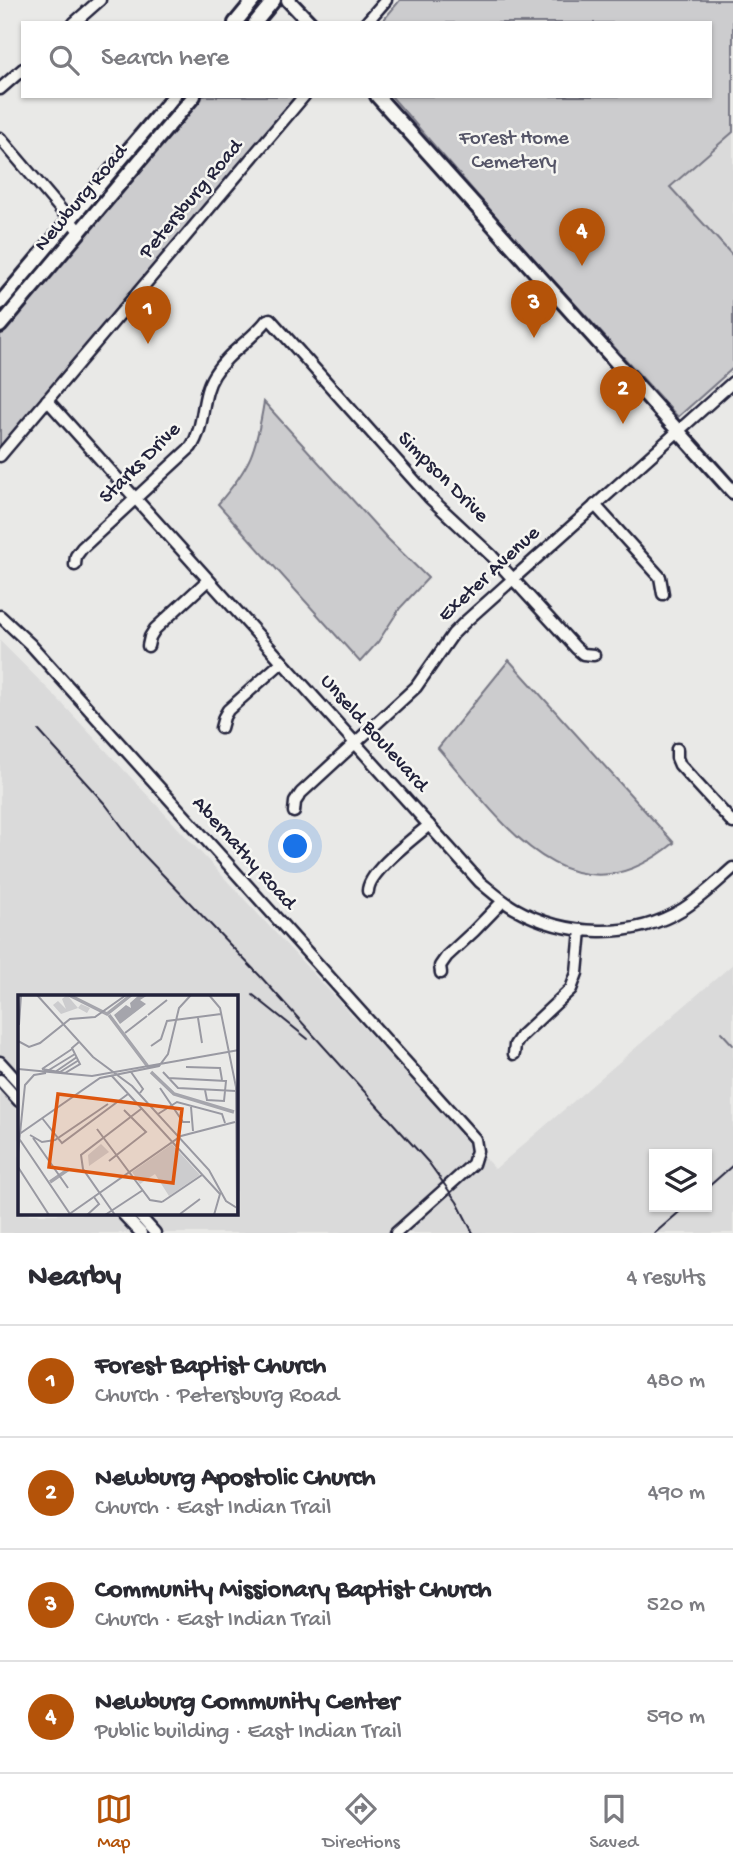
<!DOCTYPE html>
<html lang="en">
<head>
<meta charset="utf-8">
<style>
  :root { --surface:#fff; --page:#f2f2f3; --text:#2b2b33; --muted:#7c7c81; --line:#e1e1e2; --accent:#b45309 }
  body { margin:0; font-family:"Gochi Hand",sans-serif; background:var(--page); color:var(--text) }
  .controls { position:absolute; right:21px; bottom:21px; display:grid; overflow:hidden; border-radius:0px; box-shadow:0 2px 5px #0004 }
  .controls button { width:63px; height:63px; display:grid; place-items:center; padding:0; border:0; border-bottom:2px solid var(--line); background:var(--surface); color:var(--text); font:35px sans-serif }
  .you { position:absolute; left:296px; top:847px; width:24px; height:24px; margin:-18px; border:5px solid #fff; border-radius:50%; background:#1a73e8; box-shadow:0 0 0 10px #1a73e833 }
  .badge { display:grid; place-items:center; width:46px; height:46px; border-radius:50%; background:var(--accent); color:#fff; font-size:23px; font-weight:700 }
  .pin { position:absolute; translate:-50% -58px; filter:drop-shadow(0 2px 4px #0008) }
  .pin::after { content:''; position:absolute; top:37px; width:24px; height:21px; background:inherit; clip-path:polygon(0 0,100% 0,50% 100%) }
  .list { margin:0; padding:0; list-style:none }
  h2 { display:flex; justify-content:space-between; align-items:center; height:91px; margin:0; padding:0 28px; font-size:30px }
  h2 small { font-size:23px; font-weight:400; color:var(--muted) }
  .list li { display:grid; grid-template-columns:46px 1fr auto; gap:21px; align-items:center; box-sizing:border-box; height:112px; padding:0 28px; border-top:2px solid var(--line) }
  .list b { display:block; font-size:26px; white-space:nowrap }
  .list p { margin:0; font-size:23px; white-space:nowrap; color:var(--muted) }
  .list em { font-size:23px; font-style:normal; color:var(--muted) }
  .icon { flex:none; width:38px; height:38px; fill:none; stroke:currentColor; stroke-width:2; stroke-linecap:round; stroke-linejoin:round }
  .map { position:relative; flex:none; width:733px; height:1233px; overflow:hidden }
  .search { position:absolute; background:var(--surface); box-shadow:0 2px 5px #0004; left:21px; right:21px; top:21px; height:77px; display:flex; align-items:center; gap:18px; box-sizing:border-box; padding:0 24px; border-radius:0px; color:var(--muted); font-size:26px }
  .sheet { height:539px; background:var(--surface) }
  nav { display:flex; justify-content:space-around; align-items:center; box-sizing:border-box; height:98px; border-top:2px solid var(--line); background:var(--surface); font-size:19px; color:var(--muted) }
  nav a { display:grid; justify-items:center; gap:4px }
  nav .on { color:var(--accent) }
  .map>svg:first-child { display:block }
</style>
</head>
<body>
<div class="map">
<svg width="733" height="1233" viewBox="0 0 733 1233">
  <rect width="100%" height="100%" fill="#e9e9e7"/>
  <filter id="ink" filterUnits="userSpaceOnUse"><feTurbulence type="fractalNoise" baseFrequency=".0143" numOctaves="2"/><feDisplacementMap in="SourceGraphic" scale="14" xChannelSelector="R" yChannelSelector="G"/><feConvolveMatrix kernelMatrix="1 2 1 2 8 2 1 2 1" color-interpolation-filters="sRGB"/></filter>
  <g filter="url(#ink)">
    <!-- built -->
    <g fill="#dadada" fill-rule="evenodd">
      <polygon points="733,0 733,256 669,187 710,96 710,23"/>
      <path d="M 0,641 L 58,699 L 495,1169 L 733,964 L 733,1233 L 0,1233 ZM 19,997 L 236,997 L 236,1214 L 19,1214 ZM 654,1154 L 707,1154 L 707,1207 L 654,1207 Z"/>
    </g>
    <!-- green -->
    <g fill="#ccccce" stroke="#777784" stroke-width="2">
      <polygon points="400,0 733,0 733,132 670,187 733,256 733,368 678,417 506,228 391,96 710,96 710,23 381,23"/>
      <polygon points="199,96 296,96 0,447 0,332"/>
      <path d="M 264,402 L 387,538 L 428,578 L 400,608 L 378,642 L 360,662 L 218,504 C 251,466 256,451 264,402 Z"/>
      <path d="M 509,660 L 674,843 C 569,929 502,821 438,748 Z"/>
    </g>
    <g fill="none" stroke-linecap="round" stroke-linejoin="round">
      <!-- stream -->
      <polyline stroke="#71717f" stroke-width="2" points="721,1032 733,1045"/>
      <defs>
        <g id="minor">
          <polyline points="74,23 100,0"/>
          <polyline points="366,23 386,0"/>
          <polyline points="0,89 23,69"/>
          <polyline points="0,138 79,231"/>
          <path d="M 47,400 L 480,882 C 491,891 502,901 514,908 C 565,937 633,940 683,909 C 702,897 717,882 733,868"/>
          <polyline points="0,456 304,96"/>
          <polyline points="595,505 660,577 663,594"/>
          <path d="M 75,565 L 76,556 L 82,548 L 191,447 C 206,425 200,397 214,375 C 227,353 252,340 267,320 L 270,319 L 430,498 L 492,556 L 576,648 L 583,654 L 594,655"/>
          <polyline points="0,616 31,645 475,1139 477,1151 473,1164 396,1233"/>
          <polyline points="148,646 150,637 155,629 208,580"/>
          <polyline points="221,728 224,717 228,710 282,662"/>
          <polyline points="677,749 677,758 680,765 733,823"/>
          <polyline points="294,812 295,802 301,793 416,687 453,634 465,622 733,382"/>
          <path d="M 368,891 C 368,872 413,839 429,825"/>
          <polyline points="441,973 440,966 447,956 474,931 503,901"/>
          <polyline points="514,1054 515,1045 521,1036 571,989 577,973 581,930"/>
          <polyline points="0,1062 19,1083"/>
          <polyline points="0,1080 19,1101"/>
          <polyline points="123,1214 141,1233"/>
          <polyline points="138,1214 155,1233"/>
        </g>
        <g id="major">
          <polyline points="288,0 310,23"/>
          <polyline points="235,23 254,0"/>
          <polyline points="255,23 274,0"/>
          <polyline points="377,96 733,492"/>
          <polyline points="0,303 174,96"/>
          <polyline points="0,326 194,96"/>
        </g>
      </defs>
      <!-- minor casing -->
      <use href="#minor" stroke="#22223b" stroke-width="15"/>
      <!-- major casing -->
      <use href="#major" stroke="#22223b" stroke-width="18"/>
      <!-- minor -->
      <use href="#minor" stroke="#f6f6f2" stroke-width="10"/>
      <!-- major -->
      <use href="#major" stroke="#f6f6f2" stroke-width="12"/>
      <!-- rail -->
      <g stroke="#22223b" stroke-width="2">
        <polyline points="39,731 106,805 141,852 260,976 429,1163 457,1202 473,1233"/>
        <polyline points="253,995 308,1039"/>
        <polyline points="707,1188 733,1165"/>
        <polyline points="655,1233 685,1207"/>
      </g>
    </g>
  </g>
  <g text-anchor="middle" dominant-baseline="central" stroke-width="5" stroke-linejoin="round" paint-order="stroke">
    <!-- park labels -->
    <g font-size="21" fill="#555567" stroke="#f6f6f2">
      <text x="514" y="139">Forest Home<tspan x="514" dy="24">Cemetery</tspan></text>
    </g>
    <!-- street labels -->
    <g font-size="21" fill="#22223b" stroke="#f6f6f2">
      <text transform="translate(82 199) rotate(-50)">Newburg Road</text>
      <text transform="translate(192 200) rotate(-50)">Petersburg Road</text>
      <text transform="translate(141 464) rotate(-45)">Starks Drive</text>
      <text transform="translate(442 478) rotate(45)">Simpson Drive</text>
      <text transform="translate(490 575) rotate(-43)">Exeter Avenue</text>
      <text transform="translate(373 734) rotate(48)">Unseld Boulevard</text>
      <text transform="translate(243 854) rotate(48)">Abernathy Road</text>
    </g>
  </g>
  <!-- overview -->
  <g transform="translate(18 995)">
    <rect width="220" height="220" fill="#e9e9e7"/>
    <path d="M 49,0 L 60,13 L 63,9 L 72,13 L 69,18 L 60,13 L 43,19 L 35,10 L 40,6 L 48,14 L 44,4 ZM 83,149 L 91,157 L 71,171 L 70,160 ZM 154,149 L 182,180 L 151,201 L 137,179 L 122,189 L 114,177 Z" fill="#ccccce"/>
    <path d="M 121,0 L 130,0 L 122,5 L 128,9 L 102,29 L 96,20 L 108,10 L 113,13 L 112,8 Z" fill="#a5a5ac"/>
    <path fill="none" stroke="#a5a5ac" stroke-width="3.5" d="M 51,0 L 89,19 L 113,0M 91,20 L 131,73M 133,77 L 156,99 L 216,117M 32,187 L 51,174"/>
    <path fill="none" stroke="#9999a2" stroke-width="2" d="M 19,0 L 75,62 L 114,91 L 191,175 L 208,206 L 219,213M 191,0 L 202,13 L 218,92 L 219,220M 130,20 L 149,5M 180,23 L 184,48M 1,30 L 3,0M 107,38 L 129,21M 0,46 L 11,52 L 22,48 L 52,24 L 77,22 L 108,0M 133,51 L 143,44 L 149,26 L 203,19M 168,72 L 202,73 L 204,85M 0,74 L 74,81 L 221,55M 24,74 L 47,78 L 62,69 L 54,53 L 61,47M 24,74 L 54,54M 31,75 L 57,59M 37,77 L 59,62M 42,77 L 61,65M 113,77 L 125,94 L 122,98M 145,77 L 160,93 L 218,96M 93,80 L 202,199 L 196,220M 150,83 L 208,86 L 206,106 L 189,105 L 187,95M 142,93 L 165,127 L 172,127M 173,112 L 175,136M 140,119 L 159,107 L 204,119 L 207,128M 24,123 L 44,148 L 110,99M 79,134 L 132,205 L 144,207M 0,140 L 82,83 L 141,71 L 150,59 L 161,13 L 173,0M 12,140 L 24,147 L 37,145 L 90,109M 0,142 L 52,219M 15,143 L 50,193M 0,158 L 7,90 L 16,80 L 28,78M 91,166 L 128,137 L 106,115M 0,172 L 31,220M 144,207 L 184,180M 162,219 L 182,204M 50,220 L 163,141 L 217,127M 69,220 L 81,209 L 76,202M 87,220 L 125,195M 97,220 L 65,174 L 63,160 L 123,114"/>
    <path fill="#de560e" fill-opacity="0.15" stroke="#de560e" stroke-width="3.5" d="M 40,99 L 164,114 L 155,188 L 31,172 Z"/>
    <rect width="220" height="220" fill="none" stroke="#22223b" stroke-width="3.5"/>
  </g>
</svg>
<div class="controls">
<button><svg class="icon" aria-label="layers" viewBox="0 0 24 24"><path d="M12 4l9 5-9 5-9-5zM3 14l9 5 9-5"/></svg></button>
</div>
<div class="you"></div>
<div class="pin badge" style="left:148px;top:344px">1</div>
<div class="pin badge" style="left:623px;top:424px">2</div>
<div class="pin badge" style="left:534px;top:338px">3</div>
<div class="pin badge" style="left:582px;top:266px">4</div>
<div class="search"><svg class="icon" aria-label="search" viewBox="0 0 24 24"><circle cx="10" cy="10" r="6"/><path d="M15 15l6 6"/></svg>Search here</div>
</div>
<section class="sheet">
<h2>Nearby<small>4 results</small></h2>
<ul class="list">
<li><span class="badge">1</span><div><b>Forest Baptist Church</b><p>Church · Petersburg Road</p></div><em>480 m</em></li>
<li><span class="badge">2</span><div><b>Newburg Apostolic Church</b><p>Church · East Indian Trail</p></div><em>490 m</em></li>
<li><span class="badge">3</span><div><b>Community Missionary Baptist Church</b><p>Church · East Indian Trail</p></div><em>520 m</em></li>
<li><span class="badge">4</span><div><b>Newburg Community Center</b><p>Public building · East Indian Trail</p></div><em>590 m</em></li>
</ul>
</section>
<nav>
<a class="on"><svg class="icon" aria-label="map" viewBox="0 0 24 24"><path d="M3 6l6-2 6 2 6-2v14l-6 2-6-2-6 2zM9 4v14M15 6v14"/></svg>Map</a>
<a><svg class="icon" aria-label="directions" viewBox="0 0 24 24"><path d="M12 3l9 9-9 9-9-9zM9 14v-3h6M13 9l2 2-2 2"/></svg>Directions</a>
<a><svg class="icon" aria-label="saved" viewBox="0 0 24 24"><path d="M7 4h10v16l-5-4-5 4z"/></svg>Saved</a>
</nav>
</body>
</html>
